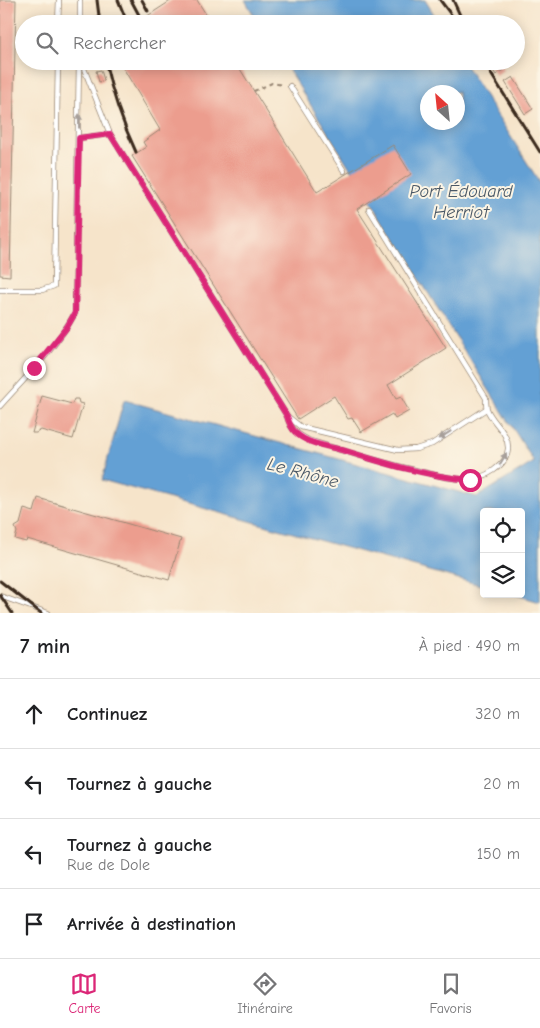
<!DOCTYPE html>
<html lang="fr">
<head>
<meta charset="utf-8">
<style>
  :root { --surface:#fff; --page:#f6f6f6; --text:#202124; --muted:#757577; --line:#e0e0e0; --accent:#db2777 }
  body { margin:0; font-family:"Comic Neue",sans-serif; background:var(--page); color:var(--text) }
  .controls { position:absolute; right:15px; bottom:15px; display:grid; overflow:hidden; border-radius:5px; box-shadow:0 2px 12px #0003 }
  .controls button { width:45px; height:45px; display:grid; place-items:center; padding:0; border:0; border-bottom:1px solid var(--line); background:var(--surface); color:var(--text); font:25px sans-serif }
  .compass { position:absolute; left:420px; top:85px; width:45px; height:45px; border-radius:50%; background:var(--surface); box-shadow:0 2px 12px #0003; rotate:333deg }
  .stop { position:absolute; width:15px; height:15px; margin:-11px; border:4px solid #db2777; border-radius:50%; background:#fff }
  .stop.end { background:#db2777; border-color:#fff; box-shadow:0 1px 5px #0008 }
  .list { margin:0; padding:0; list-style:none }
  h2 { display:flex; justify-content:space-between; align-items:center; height:65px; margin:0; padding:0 20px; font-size:21px }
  h2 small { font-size:16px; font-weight:400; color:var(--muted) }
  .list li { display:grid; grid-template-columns:32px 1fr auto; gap:15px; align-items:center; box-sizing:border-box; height:70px; padding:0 20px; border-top:1px solid var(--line) }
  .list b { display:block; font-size:19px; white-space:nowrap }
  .list p { margin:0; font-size:16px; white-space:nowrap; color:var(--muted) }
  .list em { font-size:16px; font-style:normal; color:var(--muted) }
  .icon { flex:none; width:28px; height:28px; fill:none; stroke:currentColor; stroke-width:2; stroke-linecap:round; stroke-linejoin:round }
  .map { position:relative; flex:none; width:540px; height:613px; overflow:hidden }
  .search { position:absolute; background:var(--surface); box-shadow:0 2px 12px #0003; left:15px; right:15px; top:15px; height:55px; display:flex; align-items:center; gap:12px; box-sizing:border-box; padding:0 18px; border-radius:28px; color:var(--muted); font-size:19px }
  .sheet { height:345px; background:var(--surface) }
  nav { display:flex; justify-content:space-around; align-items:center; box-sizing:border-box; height:70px; border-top:1px solid var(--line); background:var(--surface); font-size:14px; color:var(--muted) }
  nav a { display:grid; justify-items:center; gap:2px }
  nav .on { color:var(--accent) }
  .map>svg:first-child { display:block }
</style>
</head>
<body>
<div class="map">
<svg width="540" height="613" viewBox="0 0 540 613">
  <rect width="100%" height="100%" fill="#fcf5e5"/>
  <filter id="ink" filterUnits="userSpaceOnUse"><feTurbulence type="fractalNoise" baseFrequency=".02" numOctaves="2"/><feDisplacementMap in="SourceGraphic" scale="10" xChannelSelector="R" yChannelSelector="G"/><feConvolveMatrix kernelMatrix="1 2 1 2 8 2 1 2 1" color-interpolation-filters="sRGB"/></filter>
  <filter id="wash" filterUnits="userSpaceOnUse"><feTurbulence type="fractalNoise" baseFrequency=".0096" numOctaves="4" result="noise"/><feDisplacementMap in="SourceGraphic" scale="20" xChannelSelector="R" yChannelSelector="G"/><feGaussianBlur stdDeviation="1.12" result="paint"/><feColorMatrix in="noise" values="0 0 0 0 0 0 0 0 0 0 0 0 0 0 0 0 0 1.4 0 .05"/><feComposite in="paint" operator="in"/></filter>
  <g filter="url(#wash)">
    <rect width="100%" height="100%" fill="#f6e4ca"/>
    <!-- water -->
    <g fill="#64a0d4" stroke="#506579" fill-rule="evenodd">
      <polygon points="245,0 425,0 440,24 259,24"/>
      <path d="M 283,61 L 463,61 L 540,183 L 540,602 L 513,594 L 521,594 L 521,512 L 484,512 L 484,586 L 102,480 L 124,400 L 477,497 L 534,462 ZM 428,92 L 458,92 L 458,122 L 428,122 Z"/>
    </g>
    <g id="blocks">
      <!-- building -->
      <g fill="#ec9d8e">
        <polygon points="0,0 16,0 10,276 0,275"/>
        <polygon points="172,0 197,0 212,24 135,24"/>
        <polygon points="119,61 235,61 317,192 393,145 411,174 357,209 446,348 388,385 396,399 401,397 409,411 395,419 392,414 361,432 352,418 348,419 334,396 298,419 132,156 146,147 143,142 160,130"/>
        <polygon points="487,61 498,61 503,70 496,75"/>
        <polygon points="101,70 104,80 99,82 96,71"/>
        <polygon points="513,77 533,109 525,114 505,82"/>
        <polygon points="42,396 72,404 74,399 78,399 79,403 83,404 73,439 41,430 36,433 32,433"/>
        <polygon points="38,498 181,539 169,580 27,539 26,542 15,539 17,532 15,527 20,524 24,509 34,512"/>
      </g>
    </g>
  </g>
  <g filter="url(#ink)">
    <use href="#blocks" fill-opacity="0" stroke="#988774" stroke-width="1"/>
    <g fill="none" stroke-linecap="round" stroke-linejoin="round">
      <defs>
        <g id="service">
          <polyline points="58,24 59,0"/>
          <polyline points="80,24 80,0"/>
          <path d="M 81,61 L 110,134 L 287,416 C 290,429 297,434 308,440 C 344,451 379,462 415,470 C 432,474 451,480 468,479 C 484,479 507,466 508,449 C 509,432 492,423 487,409 C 486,406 486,401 486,398 L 369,209"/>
          <polyline points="290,86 344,171"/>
          <polyline points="79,138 110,134"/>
          <polyline points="0,290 42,290 54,286 58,61"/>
          <path d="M 0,406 C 26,377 56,348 75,313 L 79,61"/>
          <polyline points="287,416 301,427 398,450 416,449 432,444 486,409"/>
          <polyline points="0,596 48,613"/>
        </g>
      </defs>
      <!-- service casing -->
      <use href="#service" stroke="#988774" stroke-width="6"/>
      <!-- path -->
      <polyline stroke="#988774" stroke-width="2" stroke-dasharray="4 4" stroke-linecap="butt" points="254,91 272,83 283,85"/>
      <!-- service -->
      <use href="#service" stroke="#fff" stroke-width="4.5"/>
      <!-- rail -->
      <g stroke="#3b2a1e" stroke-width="3">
        <polyline points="97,0 100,24"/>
        <polyline points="118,0 127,22"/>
        <polyline points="131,0 139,15"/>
        <polyline points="142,0 148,11"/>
        <polyline points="440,0 458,24"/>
        <polyline points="453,0 464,24"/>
        <path d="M 105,61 C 112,93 122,122 136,152"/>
        <polyline points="483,61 540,152"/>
        <polyline points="0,581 41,613"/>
        <polyline points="0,595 12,613"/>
      </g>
    </g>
    <!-- one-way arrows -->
    <defs><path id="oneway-solid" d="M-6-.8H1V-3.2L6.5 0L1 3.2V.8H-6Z" transform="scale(1.25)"/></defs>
    <g fill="#a79f9a">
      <use href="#oneway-solid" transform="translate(79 121) rotate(-90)"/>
      <use href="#oneway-solid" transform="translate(445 435) rotate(147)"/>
      <use href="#oneway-solid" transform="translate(503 459) rotate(-60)"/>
    </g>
  </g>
  <g fill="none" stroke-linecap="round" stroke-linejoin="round" filter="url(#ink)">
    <!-- route -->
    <path stroke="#db2777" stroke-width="6" d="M 34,368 L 67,327 L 75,313 L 79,138 L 110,134 L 287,416 C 289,423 291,428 296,433 C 307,444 328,446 342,450 C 384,463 426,476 470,480"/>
  </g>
  <g text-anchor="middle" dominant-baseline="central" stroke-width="4" stroke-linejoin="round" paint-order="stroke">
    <!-- water labels -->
    <g font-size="18" font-style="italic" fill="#4b5967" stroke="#fcf5e5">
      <text x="461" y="191">Port Édouard<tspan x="461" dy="21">Herriot</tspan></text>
      <text transform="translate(303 473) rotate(15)">Le Rhône</text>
    </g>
  </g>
</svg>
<div class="controls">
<button><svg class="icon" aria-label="locate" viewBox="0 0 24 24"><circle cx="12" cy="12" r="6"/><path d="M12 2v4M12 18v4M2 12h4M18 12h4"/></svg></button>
<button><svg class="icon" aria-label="layers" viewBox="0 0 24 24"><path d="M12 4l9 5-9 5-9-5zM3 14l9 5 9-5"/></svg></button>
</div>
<svg class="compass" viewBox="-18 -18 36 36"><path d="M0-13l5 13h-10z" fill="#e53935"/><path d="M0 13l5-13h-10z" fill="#757577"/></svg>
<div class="stop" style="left:470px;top:480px"></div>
<div class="stop end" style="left:34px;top:368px"></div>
<div class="search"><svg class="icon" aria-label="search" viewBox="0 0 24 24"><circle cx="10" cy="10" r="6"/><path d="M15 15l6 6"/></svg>Rechercher</div>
</div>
<section class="sheet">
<h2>7 min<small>À pied · 490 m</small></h2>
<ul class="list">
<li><svg class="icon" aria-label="ahead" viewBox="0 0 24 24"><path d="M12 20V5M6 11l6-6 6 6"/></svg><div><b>Continuez</b></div><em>320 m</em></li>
<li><svg class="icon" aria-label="left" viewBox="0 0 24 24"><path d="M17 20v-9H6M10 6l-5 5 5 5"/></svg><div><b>Tournez à gauche</b></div><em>20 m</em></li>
<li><svg class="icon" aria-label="left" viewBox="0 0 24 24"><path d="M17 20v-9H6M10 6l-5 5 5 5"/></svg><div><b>Tournez à gauche</b><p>Rue de Dole</p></div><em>150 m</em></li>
<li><svg class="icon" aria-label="arrive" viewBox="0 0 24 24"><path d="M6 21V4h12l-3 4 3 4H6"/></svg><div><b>Arrivée à destination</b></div></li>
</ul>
</section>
<nav>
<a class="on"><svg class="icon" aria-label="map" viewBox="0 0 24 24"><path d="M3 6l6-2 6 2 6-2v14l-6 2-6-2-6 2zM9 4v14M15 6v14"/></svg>Carte</a>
<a><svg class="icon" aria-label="directions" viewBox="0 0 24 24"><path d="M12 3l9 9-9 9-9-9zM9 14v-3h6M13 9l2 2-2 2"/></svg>Itinéraire</a>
<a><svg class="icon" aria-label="saved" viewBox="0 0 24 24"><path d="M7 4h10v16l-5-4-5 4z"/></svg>Favoris</a>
</nav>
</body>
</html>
